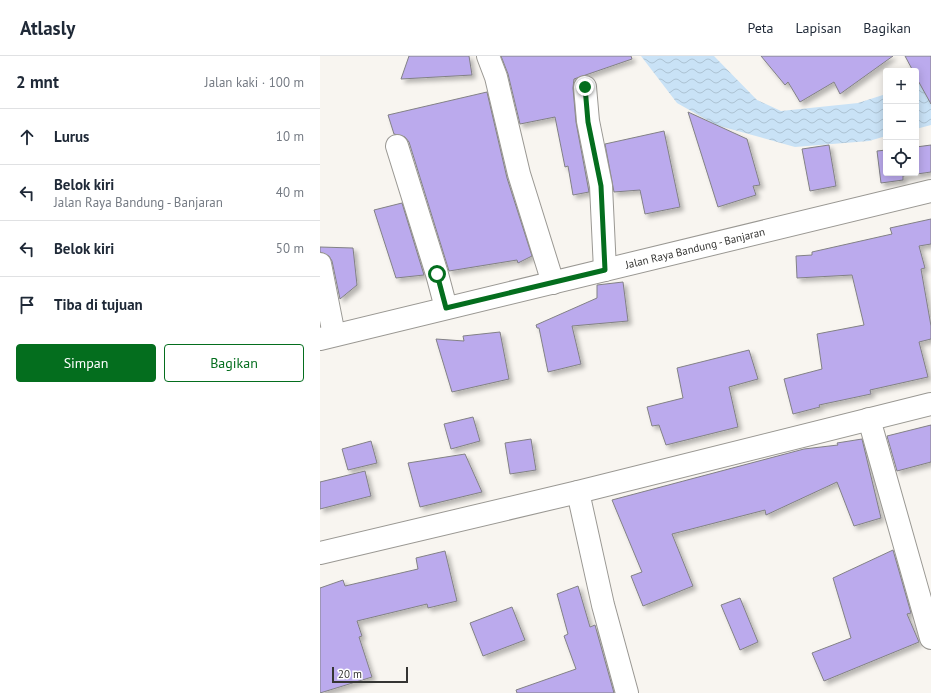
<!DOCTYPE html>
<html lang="id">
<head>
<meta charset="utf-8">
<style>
  :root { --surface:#fff; --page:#f2f2f3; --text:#1f2937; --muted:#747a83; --line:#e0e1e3; --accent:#046e1e }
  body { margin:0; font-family:"PT Sans",sans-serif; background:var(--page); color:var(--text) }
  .controls { position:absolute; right:12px; top:12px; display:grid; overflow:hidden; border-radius:4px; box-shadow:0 2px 10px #0003 }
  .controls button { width:36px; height:36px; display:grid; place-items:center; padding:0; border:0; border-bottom:1px solid var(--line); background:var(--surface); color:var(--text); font:20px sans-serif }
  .scale { position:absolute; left:12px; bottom:10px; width:76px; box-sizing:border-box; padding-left:4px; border:2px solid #353533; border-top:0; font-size:11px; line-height:14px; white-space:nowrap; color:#353533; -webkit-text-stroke:3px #fff; paint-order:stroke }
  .stop { position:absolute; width:12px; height:12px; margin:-9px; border:3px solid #046e1e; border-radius:50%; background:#fff }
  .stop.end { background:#046e1e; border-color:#fff; box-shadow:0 1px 4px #0008 }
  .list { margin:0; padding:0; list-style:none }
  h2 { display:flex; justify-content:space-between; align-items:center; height:52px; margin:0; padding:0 16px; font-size:17px }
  h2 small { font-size:13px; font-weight:400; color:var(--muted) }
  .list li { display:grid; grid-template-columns:26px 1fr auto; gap:12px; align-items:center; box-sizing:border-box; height:56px; padding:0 16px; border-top:1px solid var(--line) }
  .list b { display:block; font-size:15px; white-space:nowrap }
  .list p { margin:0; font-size:13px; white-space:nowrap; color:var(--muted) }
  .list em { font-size:13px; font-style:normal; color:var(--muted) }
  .actions { display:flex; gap:8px; padding:12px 16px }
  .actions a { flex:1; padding:9px 0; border:1px solid var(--accent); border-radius:4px; text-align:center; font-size:14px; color:var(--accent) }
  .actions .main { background:var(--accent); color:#fff }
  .icon { flex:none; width:22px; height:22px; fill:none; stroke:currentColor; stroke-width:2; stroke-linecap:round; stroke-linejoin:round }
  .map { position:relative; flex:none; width:611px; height:637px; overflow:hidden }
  header { display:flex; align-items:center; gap:24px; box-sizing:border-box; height:56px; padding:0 20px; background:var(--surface); border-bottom:1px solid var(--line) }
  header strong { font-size:19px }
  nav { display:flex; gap:22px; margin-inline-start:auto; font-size:14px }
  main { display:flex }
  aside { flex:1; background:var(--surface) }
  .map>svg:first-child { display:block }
</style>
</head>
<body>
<header>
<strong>Atlasly</strong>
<nav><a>Peta</a><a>Lapisan</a><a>Bagikan</a></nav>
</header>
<main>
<aside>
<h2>2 mnt<small>Jalan kaki · 100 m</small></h2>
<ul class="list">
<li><svg class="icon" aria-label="ahead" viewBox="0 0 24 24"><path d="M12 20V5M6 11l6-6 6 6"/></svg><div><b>Lurus</b></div><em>10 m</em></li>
<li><svg class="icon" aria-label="left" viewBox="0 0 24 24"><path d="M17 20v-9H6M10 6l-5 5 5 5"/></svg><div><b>Belok kiri</b><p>Jalan Raya Bandung - Banjaran</p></div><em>40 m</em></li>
<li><svg class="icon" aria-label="left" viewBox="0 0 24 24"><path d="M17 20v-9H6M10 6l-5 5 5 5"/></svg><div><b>Belok kiri</b></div><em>50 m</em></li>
<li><svg class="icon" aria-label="arrive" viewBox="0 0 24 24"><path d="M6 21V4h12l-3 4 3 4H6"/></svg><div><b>Tiba di tujuan</b></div></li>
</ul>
<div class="actions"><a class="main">Simpan</a><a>Bagikan</a></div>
</aside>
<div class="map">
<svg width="611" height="637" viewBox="0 0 611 637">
  <defs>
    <pattern id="water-waves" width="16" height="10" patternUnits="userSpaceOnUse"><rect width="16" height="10" fill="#c9e2f6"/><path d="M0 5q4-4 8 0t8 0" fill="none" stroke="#adc2d3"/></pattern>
    <filter id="shadow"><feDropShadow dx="3.5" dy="3.5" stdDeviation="2" flood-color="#0004"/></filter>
  </defs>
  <rect width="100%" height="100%" fill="#f8f5f0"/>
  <!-- water -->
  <g fill="url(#water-waves)">
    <polygon points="321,0 394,0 437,44 461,55 538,47 566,38 566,80 549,85 475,91 396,69 357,47"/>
    <polygon points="611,15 611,69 596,73 596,24"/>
  </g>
  <!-- building -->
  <g fill="#bbaaed" stroke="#828185" filter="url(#shadow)">
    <polygon points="89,0 149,0 152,19 81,23"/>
    <polygon points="181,0 311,0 312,3 254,23 253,32 256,66 269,136 253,139 248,110 245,111 235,61 200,68 188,18"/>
    <polygon points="441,0 573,0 520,38 514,26 480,46 468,26 465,29"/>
    <polygon points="585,0 611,0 611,48 596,21 596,15 593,15"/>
    <polygon points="167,36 187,122 212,200 198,207 197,204 129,215 89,86 85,81 74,78 68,59"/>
    <polygon points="368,56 427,83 440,129 433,130 436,139 398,151"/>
    <polygon points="344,75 360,151 325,158 320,134 294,136 285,88"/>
    <polygon points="509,89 516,130 490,135 482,93"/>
    <polygon points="611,89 611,116 583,120 583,124 561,127 557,95 566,94 566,117 596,117 596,91"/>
    <polygon points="82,147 104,219 76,222 54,154"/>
    <polygon points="611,163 611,188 599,190 605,212 601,213 611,270 611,283 599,286 608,321 550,334 551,338 499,349 500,351 473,358 464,323 502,313 497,278 544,269 532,219 477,222 476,200 492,199 492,196 572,178 570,172"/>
    <polygon points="0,191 33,192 37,229 20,243 12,205 9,200 0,196"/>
    <polygon points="303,226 308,265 252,270 261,308 228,316 219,272 217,272 216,269 277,242 277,229"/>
    <polygon points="180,276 189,323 132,336 116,283 144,285 143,280"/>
    <polygon points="429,294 438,323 409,331 418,371 346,389 339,369 332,370 327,351 363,342 357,312"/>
    <polygon points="153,361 160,385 131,393 124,368"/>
    <polygon points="611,369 611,406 577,415 567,380"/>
    <polygon points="211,383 216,414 190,418 185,387"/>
    <polygon points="542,383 561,462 534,470 517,426 446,459 445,454 352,478 373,530 323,550 311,520 322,516 292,444 484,393 518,389 517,387"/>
    <polygon points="51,385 57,407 28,414 22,393"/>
    <polygon points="145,398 162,436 100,451 88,407"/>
    <polygon points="45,415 51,440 0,453 0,426"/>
    <polygon points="573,494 591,557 587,558 599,586 504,625 492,597 531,582 513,522"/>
    <polygon points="125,495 137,545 108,552 107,548 37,565 42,580 39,581 52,621 0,637 0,532 23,524 25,530 98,513 96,502"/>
    <polygon points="258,530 270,571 275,569 294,637 197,637 196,634 256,613 244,580 248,578 237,538"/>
    <polygon points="420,542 438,586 420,594 401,549"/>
    <polygon points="192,551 205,584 163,600 150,567"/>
  </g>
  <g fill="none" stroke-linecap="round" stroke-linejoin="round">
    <defs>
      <g id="minor">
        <polyline points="168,0 176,21 199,118 233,227"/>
        <polyline points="265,31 268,65 281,130 285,214"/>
        <polyline points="77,90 117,218 126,252"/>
        <polyline points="0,208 14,279"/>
        <polyline points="549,363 611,582"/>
        <polyline points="258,436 283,549 307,637"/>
        <polyline points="0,497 258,436 611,348"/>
      </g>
      <g id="major">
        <path id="s1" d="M 0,283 L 611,135"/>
      </g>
    </defs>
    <!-- minor casing -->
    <use href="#minor" stroke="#9a9893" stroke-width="24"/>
    <!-- major casing -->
    <use href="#major" stroke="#9a9893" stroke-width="24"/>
    <!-- minor -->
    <use href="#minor" stroke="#fff" stroke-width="22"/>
    <!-- major -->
    <use href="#major" stroke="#fff" stroke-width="22"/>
  </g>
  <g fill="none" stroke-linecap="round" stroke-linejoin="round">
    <!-- route -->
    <polyline stroke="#046e1e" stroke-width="5" points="117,218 126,252 285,214 281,130 268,66 265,31"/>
  </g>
  <g text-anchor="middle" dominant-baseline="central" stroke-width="3" stroke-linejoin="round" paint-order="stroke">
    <!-- street labels -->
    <g font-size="11" fill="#353533" stroke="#fff">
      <text stroke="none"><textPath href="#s1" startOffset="386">Jalan Raya Bandung - Banjaran</textPath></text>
    </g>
  </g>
</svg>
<div class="controls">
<button>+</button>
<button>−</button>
<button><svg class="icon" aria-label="locate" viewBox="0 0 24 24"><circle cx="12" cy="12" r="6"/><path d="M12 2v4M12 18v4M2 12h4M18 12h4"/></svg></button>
</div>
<div class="scale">20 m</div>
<div class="stop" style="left:117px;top:218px"></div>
<div class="stop end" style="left:265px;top:31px"></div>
</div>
</main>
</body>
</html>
